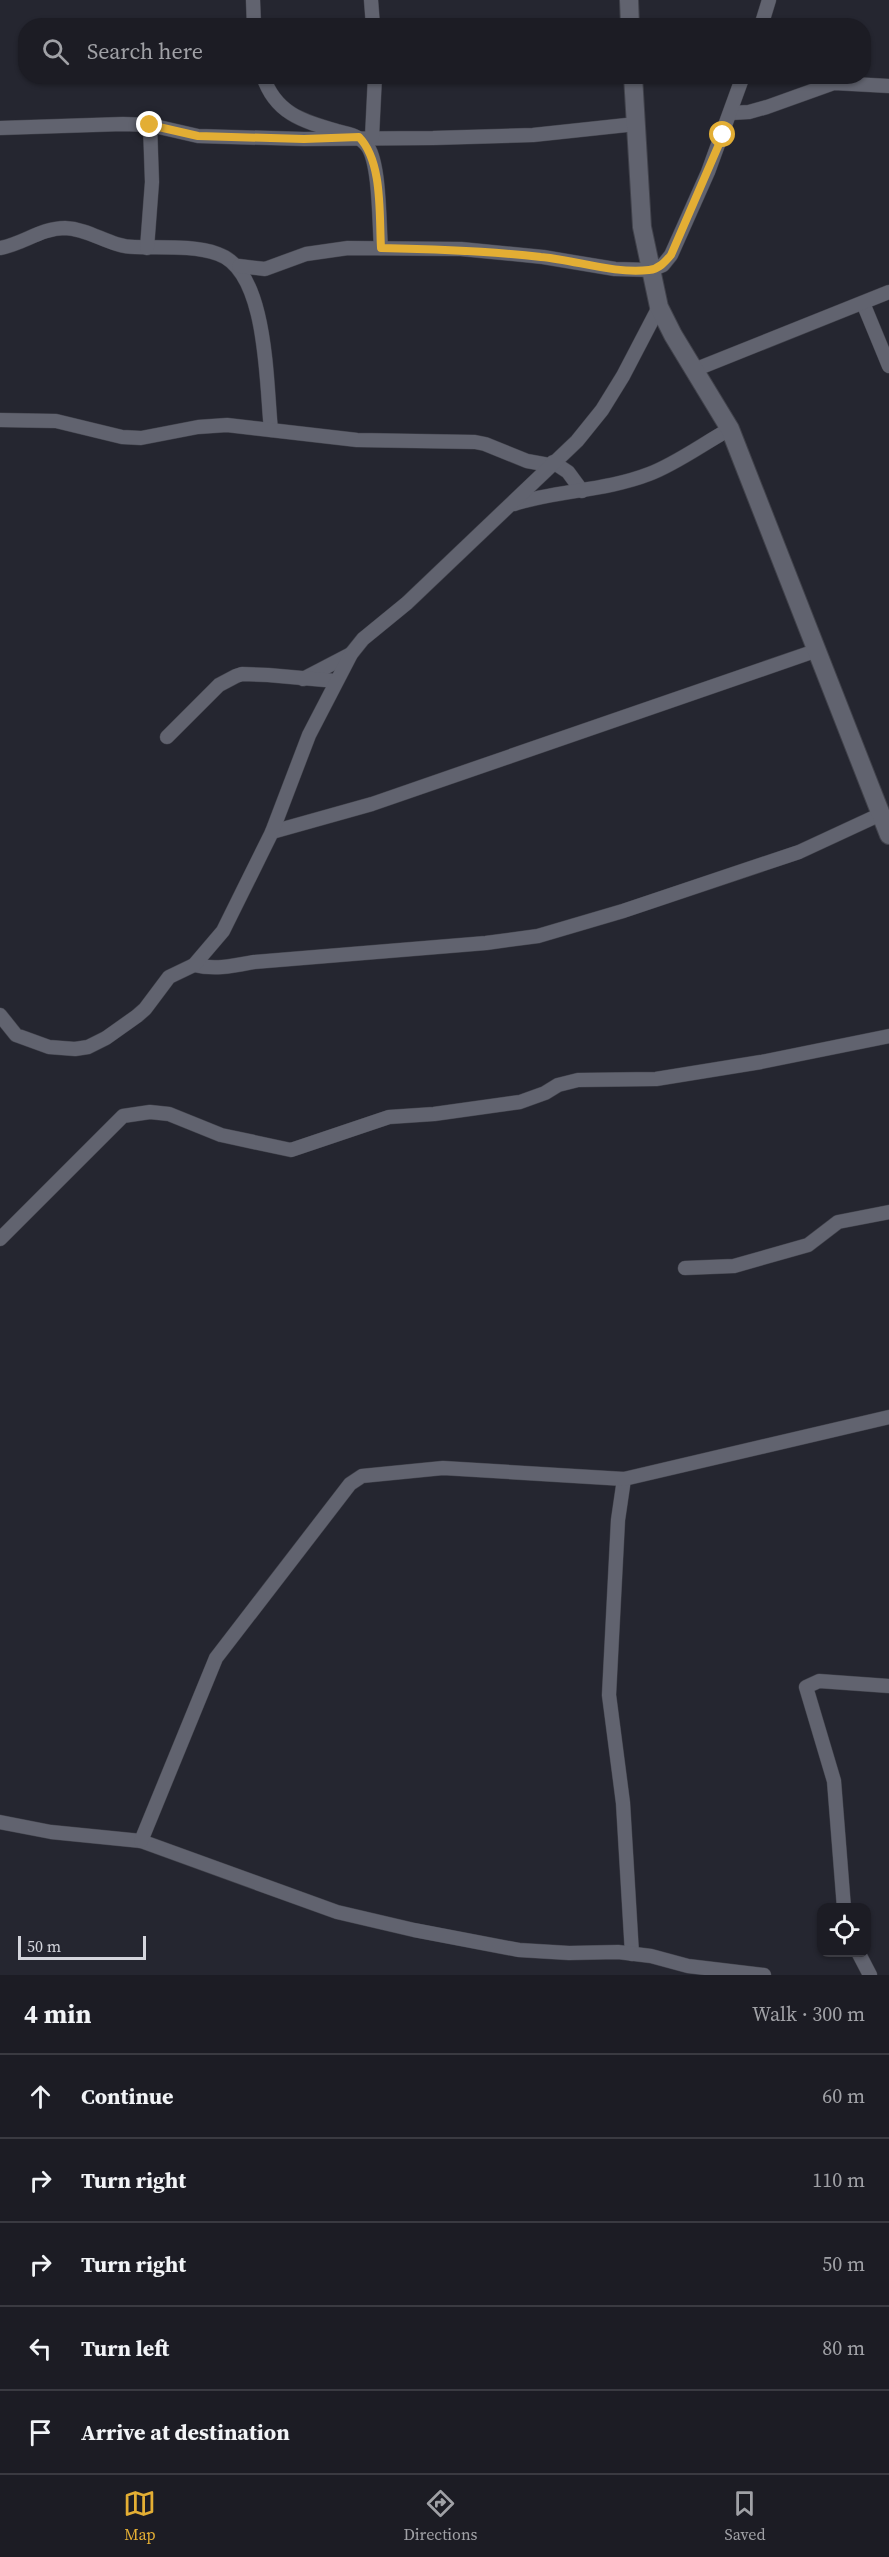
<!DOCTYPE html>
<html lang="en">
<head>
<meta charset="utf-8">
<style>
  :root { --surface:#1c1c24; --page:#292931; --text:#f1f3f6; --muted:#a0a1a6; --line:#3a3a41; --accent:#e3ae34 }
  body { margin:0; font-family:"Source Serif 4",serif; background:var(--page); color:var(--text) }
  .controls { position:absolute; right:18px; bottom:18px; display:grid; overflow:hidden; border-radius:12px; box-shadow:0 2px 4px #0004 }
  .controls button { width:54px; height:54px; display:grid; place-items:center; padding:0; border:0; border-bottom:2px solid var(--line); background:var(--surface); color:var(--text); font:30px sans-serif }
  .scale { position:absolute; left:18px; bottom:15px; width:128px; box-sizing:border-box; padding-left:6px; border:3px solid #d4d5dc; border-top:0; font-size:16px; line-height:21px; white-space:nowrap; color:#d4d5dc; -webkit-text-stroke:4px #252630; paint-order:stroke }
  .stop { position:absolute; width:18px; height:18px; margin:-14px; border:4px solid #e3ae34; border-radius:50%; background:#fff }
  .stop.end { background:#e3ae34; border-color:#fff; box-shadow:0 2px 6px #0008 }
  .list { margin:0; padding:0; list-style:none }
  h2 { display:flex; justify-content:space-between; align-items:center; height:78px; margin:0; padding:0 24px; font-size:26px }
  h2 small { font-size:20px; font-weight:400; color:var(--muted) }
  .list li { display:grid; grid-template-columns:39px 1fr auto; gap:18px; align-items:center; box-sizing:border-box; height:84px; padding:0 24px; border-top:2px solid var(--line) }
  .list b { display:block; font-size:22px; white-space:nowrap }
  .list em { font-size:20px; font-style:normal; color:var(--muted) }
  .icon { flex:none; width:33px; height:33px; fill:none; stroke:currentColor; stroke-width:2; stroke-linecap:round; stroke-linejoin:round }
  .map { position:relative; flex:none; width:889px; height:1975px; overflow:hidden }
  .search { position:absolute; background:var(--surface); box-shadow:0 2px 4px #0004; left:18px; right:18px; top:18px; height:66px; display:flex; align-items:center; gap:15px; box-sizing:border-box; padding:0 21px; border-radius:24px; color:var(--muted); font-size:22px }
  .sheet { height:498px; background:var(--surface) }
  nav { display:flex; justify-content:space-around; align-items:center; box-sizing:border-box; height:84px; border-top:2px solid var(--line); background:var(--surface); font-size:16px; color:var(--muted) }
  nav a { display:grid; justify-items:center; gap:3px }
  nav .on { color:var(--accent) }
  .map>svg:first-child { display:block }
</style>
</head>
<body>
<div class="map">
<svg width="889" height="1975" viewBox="0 0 889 1975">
  <rect width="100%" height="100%" fill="#252630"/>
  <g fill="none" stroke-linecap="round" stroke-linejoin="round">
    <defs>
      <g id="street">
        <polyline points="253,0 254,26"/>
        <polyline points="371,0 373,26"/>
        <polyline points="761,26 769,0"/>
        <path d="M 263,76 C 275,113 302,121 337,131 C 350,134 360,136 368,147 C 380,166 379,224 381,248"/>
        <polyline points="731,113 749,112 767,107 834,83 889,86"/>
        <polyline points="0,128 123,124 150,125 198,136 304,139 433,138 533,135 636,124"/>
        <polyline points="372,137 375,76"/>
        <path d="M 0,248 C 23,244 41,228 65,228 C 91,229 110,247 135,247 C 162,248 192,245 218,254 C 268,271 266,384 271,430"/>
        <polyline points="147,248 152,182 150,125"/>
        <polyline points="239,266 265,269 306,254 348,248 461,249 543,257 615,269 651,270 663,265 671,255 708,172 743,76"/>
        <polyline points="863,303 889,366"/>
        <polyline points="694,370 889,292"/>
        <polyline points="0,420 56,421 122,437 141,438 198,427 227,425 357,440 475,442 485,444 527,461 549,465"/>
        <polyline points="553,462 568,472 582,491"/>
        <path d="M 514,504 C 558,490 605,491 649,474 C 676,464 704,443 730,429"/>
        <polyline points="303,679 351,654"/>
        <polyline points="167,737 219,685 236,676 242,674 268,675 336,681"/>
        <polyline points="272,832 372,804 815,651"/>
        <path d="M 194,965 C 215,970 233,966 254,962 L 486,943 L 538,936 L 623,911 L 799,852 L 881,814"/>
        <polyline points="0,1015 16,1035 49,1047 75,1049 88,1047 106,1038 137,1016 145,1009 169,977 194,965 223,931 272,832 309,735 351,654 363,639 407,603 577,441 602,410 623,376 659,307"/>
        <polyline points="0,1239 123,1116 150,1112 169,1114 221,1135 291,1150 389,1117 434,1114 520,1102 545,1093 558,1085 578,1080 656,1079 761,1062 889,1036"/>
        <polyline points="685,1268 734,1266 808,1245 838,1222 889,1212"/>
        <polyline points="624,1479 618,1520 609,1695 623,1803 632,1954"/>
        <polyline points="0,1822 51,1832 141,1841 337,1912 414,1930 519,1950 569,1953 618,1952 651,1956 688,1966 764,1975"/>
        <polyline points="141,1841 216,1658 350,1484 362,1476 443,1468 624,1479 889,1417"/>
        <polyline points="844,1908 834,1781 806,1687 819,1681 889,1686"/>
        <polyline points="858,1952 870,1975"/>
      </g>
      <g id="secondary">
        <polyline points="629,0 630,26"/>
        <polyline points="633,76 642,227 659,307 673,335 730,429 889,835"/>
      </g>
    </defs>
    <!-- street casing -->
    <use href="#street" stroke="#41424b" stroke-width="15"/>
    <!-- secondary casing -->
    <use href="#secondary" stroke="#41424b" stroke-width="20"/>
    <!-- street -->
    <use href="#street" stroke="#61636f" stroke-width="14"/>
    <!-- secondary -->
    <use href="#secondary" stroke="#61636f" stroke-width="18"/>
  </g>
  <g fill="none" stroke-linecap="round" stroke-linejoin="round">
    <!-- route -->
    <path stroke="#e3ae34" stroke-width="8" d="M 150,125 L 198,136 L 304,139 L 359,137 C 383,162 379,214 381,248 C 435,249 488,251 541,257 C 576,260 613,274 649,270 C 659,269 665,262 671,255 L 723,135"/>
  </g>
</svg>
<div class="controls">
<button><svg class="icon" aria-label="locate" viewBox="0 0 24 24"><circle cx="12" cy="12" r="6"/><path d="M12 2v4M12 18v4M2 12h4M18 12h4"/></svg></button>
</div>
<div class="scale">50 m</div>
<div class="stop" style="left:723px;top:135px"></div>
<div class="stop end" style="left:150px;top:125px"></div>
<div class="search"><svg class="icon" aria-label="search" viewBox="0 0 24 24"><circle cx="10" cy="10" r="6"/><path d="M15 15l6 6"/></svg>Search here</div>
</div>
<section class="sheet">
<h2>4 min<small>Walk · 300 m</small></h2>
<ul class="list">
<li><svg class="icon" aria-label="ahead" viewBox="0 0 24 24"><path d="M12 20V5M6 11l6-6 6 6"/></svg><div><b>Continue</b></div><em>60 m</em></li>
<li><svg class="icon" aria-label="right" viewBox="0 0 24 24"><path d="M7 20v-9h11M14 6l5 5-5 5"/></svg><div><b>Turn right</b></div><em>110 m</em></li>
<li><svg class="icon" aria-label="right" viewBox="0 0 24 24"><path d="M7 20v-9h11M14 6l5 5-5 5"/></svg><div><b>Turn right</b></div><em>50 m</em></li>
<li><svg class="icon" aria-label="left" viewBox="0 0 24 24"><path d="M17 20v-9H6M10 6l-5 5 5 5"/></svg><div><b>Turn left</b></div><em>80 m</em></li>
<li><svg class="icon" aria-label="arrive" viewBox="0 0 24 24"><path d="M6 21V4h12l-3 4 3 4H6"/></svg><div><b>Arrive at destination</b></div></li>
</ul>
</section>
<nav>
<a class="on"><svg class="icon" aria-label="map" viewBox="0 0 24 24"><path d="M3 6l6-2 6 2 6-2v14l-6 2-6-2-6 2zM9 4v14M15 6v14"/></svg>Map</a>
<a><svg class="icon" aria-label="directions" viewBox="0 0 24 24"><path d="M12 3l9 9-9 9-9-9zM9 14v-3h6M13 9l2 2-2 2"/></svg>Directions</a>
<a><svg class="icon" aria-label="saved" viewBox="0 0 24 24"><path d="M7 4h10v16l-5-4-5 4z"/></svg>Saved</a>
</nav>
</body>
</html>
